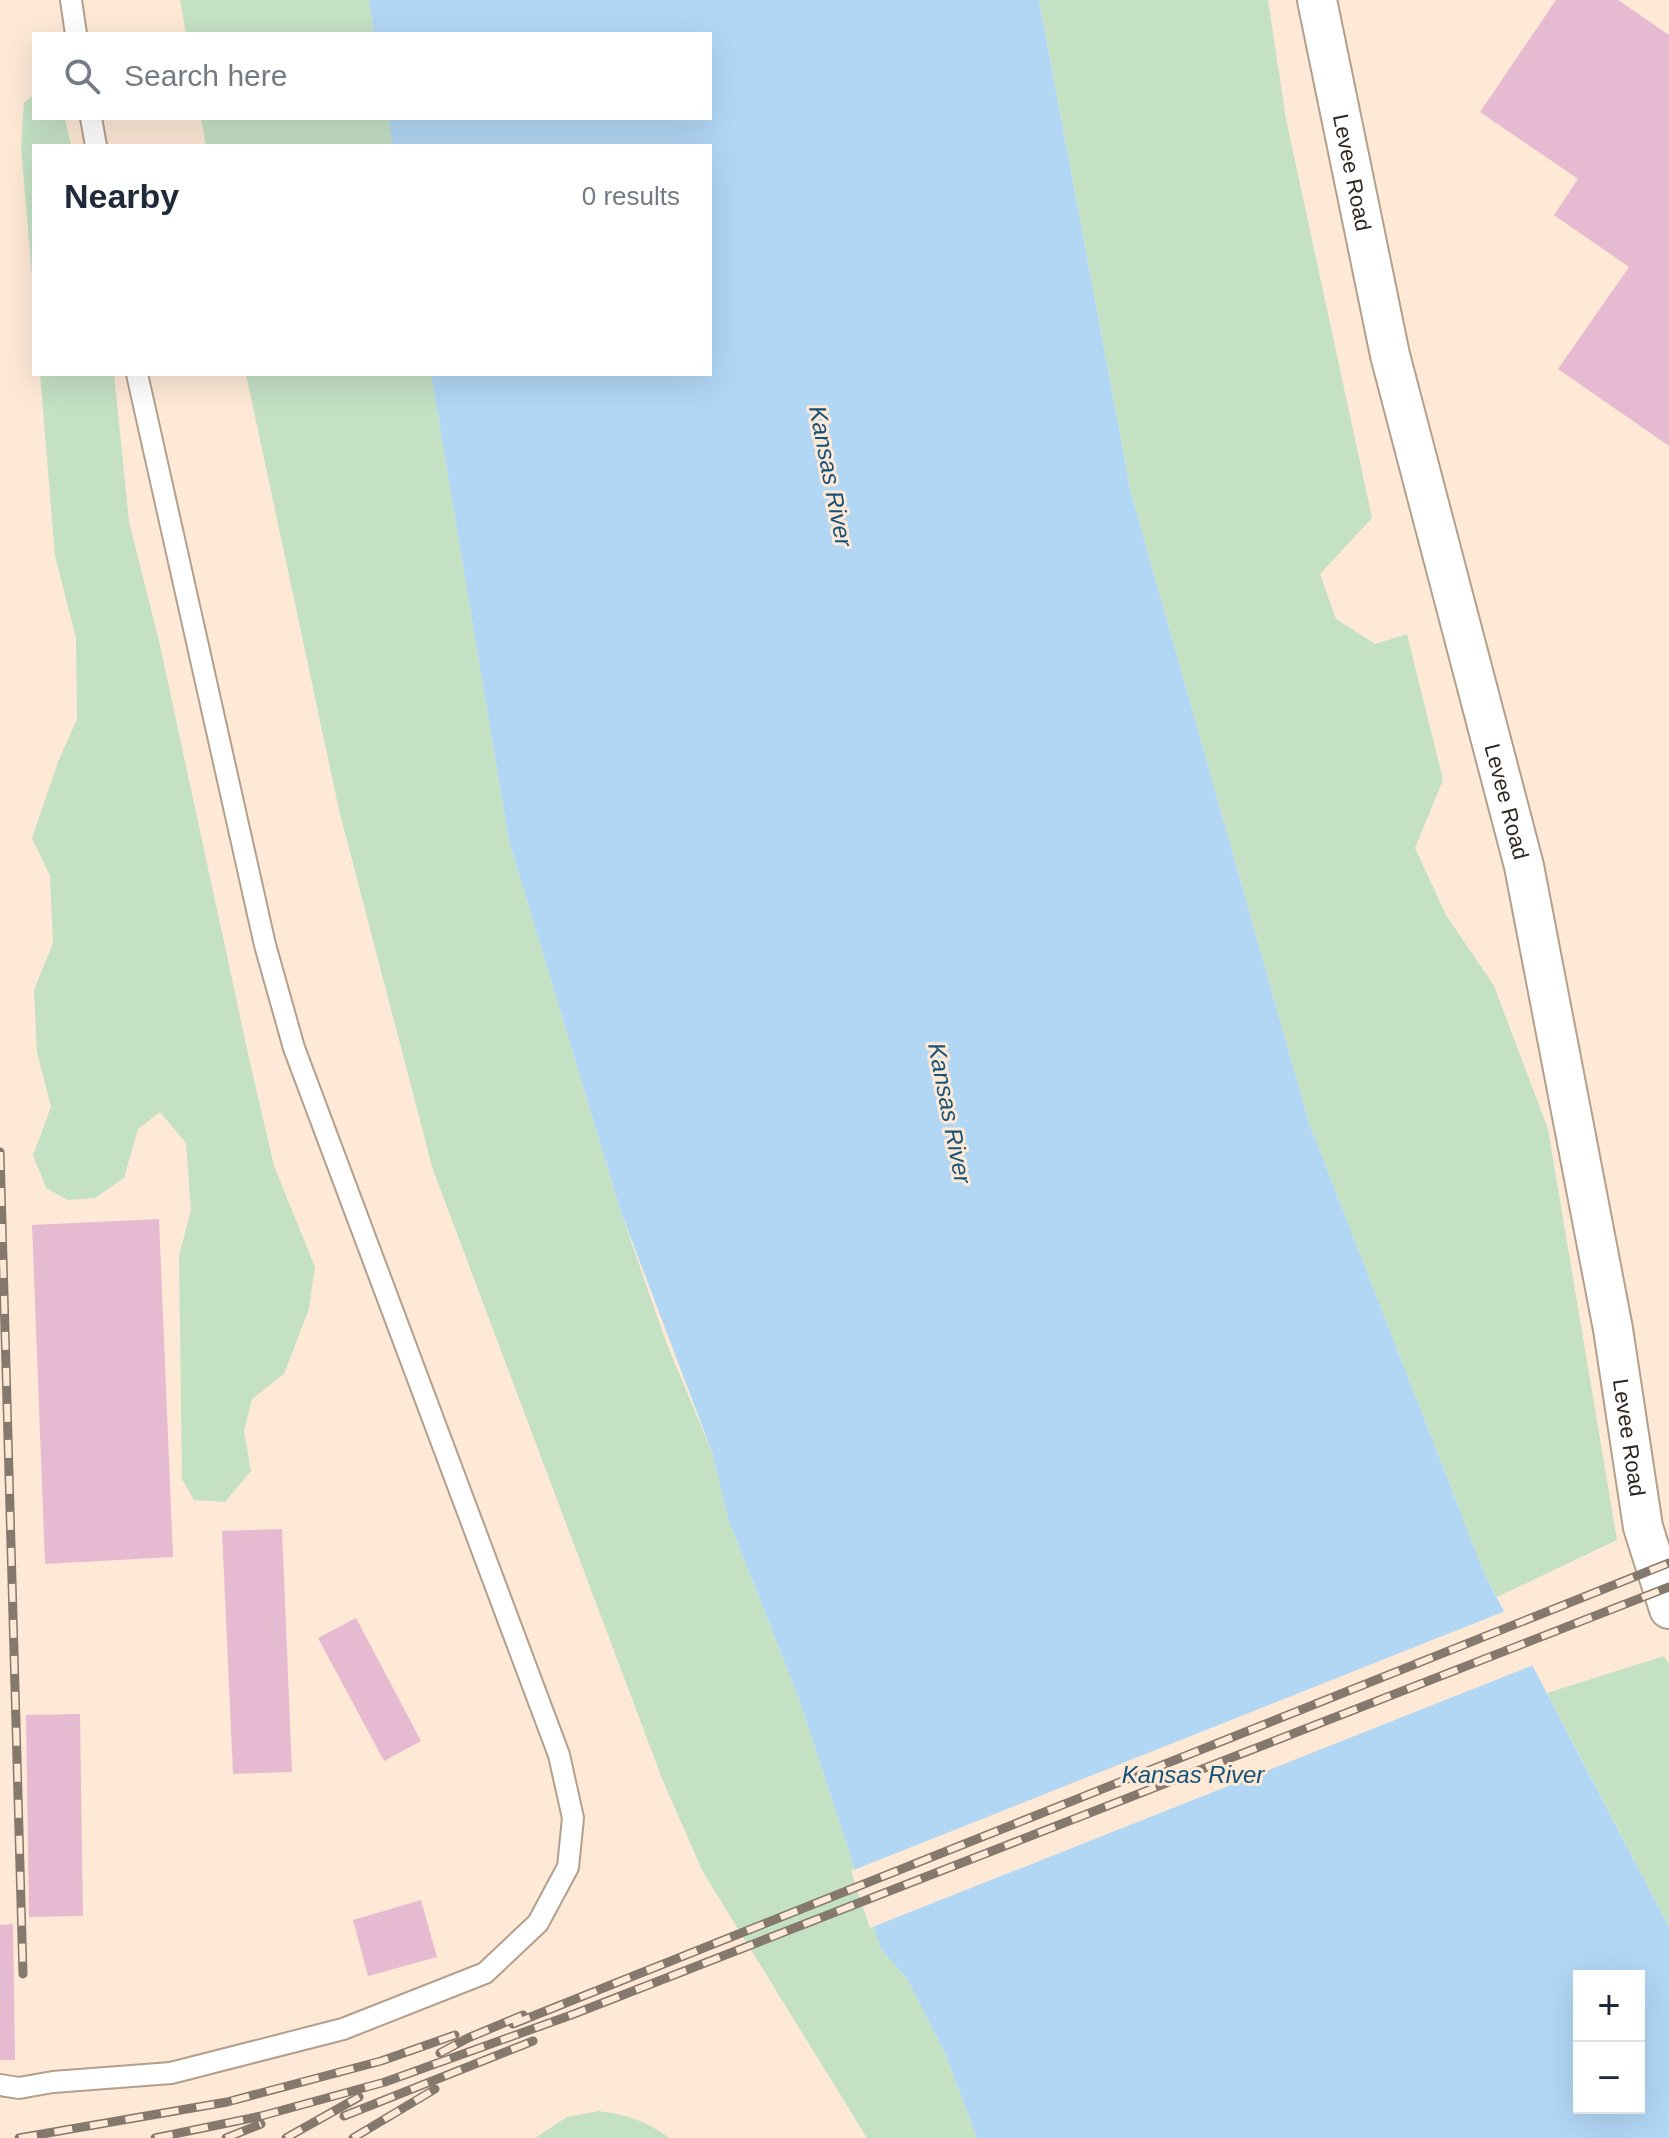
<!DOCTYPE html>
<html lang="en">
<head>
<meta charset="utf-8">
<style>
  :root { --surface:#fff; --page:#f2f2f3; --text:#1f2937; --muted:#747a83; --line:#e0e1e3 }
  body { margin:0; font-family:Arial,sans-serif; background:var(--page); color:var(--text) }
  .controls { position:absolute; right:24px; bottom:24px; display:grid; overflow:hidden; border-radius:0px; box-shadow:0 8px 32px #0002 }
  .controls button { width:72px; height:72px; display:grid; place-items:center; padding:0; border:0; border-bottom:2px solid var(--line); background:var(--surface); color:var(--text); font:40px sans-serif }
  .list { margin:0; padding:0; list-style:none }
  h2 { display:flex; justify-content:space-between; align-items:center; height:104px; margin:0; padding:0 32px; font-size:34px }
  h2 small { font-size:26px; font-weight:400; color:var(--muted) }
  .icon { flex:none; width:44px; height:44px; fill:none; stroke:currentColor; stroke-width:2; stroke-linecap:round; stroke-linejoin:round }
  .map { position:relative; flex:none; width:1669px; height:2138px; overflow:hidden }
  .search { position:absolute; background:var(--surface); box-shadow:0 8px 32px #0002; left:32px; top:32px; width:680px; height:88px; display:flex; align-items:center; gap:20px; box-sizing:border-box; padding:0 28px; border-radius:0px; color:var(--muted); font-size:30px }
  .panel { position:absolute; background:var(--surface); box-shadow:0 8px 32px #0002; left:32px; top:144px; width:680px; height:232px; border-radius:0px }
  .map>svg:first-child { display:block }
</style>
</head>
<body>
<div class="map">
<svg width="1669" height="2138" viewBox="0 0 1669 2138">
  <rect width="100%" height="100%" fill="#fee9d6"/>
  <!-- green -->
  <g fill="#c4e1c4">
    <polygon points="180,0 369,0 374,34 186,34"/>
    <polygon points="1039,0 1268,0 1286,119 1372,518 1320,574 1336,619 1375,644 1407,634 1443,780 1415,848 1446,915 1494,986 1548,1129 1617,1540 1497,1597 1485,1575 1309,1123 1131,493"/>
    <polygon points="34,95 34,118 65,118 71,146 34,146 34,299 21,147 24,102"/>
    <polygon points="201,118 388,118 393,146 206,146"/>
    <polygon points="40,374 114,374 129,522 159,641 249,1058 274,1166 315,1267 309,1309 284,1374 252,1399 244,1431 251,1471 225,1502 194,1500 182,1479 179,1256 191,1210 186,1143 160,1112 138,1129 124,1178 95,1198 68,1200 46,1188 33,1155 51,1107 37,1052 34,990 53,943 50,876 32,838 58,762 77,719 76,638 55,556"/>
    <polygon points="246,374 431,374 509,841 621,1212 666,1342 712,1452 729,1521 798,1696 881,1949 907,1979 945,2053 977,2138 867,2138 703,1872 663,1781 433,1170 339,810"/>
    <polygon points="1664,1656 1669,1664 1669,1927 1547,1693"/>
    <path d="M 599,2111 C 627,2115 647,2121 669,2138 L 535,2138 L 567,2117 Z"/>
  </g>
  <!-- water -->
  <path fill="#b1d7f5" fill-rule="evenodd" d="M 369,0 L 1039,0 L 1131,493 L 1309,1123 L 1485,1575 L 1669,1927 L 1669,2138 L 977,2138 L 945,2053 L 907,1979 L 881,1949 L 798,1696 L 729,1521 L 712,1452 L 621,1212 L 509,841 L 431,374 L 710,374 L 710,146 L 393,146 L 388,118 L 710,118 L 710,34 L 374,34 ZM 1579,1976 L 1639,1976 L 1639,2108 L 1579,2108 Z"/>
  <!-- pier -->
  <polygon fill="#fee9d6" points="1508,1610 1536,1664 870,1928 851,1871"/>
  <!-- building -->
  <g fill="#e6bad1">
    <polygon points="1556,0 1618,0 1669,35 1669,446 1558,369 1629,267 1554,215 1578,179 1480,112"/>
    <polygon points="159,1219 173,1557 45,1564 32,1225"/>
    <polygon points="282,1529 292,1772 233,1774 222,1531"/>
    <polygon points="356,1618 421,1741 384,1761 318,1638"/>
    <polygon points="80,1714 83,1916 29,1917 26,1715"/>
    <polygon points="421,1900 437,1957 368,1976 353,1920"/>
    <polygon points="13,1924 15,2060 0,2060 0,1925"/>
  </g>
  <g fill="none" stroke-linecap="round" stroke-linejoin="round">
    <defs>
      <g id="service">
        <polyline points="71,0 76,34"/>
        <polyline points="91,118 96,146"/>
        <polyline points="0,2085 19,2088 53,2082 171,2073 343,2029 485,1973 538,1923 568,1867 573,1818 559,1755 294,1048 265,945 137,374"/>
      </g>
      <g id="minor">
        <path id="s1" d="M 1317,0 L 1390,355 L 1524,866 L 1613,1329 L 1643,1527 L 1669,1609"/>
      </g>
    </defs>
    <!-- service casing -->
    <use href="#service" stroke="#b39f8e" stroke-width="24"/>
    <!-- minor casing -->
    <use href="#minor" stroke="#b39f8e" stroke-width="42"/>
    <!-- service -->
    <use href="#service" stroke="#fff" stroke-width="20"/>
    <!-- minor -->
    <use href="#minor" stroke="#fff" stroke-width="38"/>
    <defs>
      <g id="rail">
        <polyline points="0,1152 23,1974"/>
        <polyline points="513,2024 1669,1563"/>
        <polyline points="440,2053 468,2038 523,2015"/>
        <polyline points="344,2116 533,2041"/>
        <polyline points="19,2138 227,2102 381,2061 455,2035"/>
        <polyline points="155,2138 261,2116 385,2082 574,2014 1669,1587"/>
        <polyline points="226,2138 261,2124"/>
        <polyline points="286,2138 359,2097"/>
        <polyline points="353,2138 435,2089"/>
      </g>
    </defs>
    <!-- rail casing -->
    <use href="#rail" stroke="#85786c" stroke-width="9"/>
    <!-- rail -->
    <use href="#rail" stroke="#fee9d6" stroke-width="6" stroke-dasharray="18" stroke-linecap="butt"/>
  </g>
  <g text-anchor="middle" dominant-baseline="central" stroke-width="6" stroke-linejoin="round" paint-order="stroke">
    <!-- street labels -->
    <g font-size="22" fill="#2f2720" stroke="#fee9d6">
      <text stroke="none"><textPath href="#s1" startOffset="176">Levee Road</textPath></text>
      <text stroke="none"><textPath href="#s1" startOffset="824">Levee Road</textPath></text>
      <text stroke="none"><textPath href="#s1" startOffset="1472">Levee Road</textPath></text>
    </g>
    <!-- water labels -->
    <g font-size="24" font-style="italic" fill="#165178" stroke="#fee9d6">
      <text transform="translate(831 476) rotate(79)">Kansas River</text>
      <text transform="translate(950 1113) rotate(79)">Kansas River</text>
      <text x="1193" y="1774">Kansas River</text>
    </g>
  </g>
</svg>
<div class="controls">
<button>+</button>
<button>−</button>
</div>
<div class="search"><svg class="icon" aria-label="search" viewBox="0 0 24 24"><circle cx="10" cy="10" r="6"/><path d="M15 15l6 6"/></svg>Search here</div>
<section class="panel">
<h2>Nearby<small>0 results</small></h2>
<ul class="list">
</ul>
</section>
</div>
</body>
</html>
